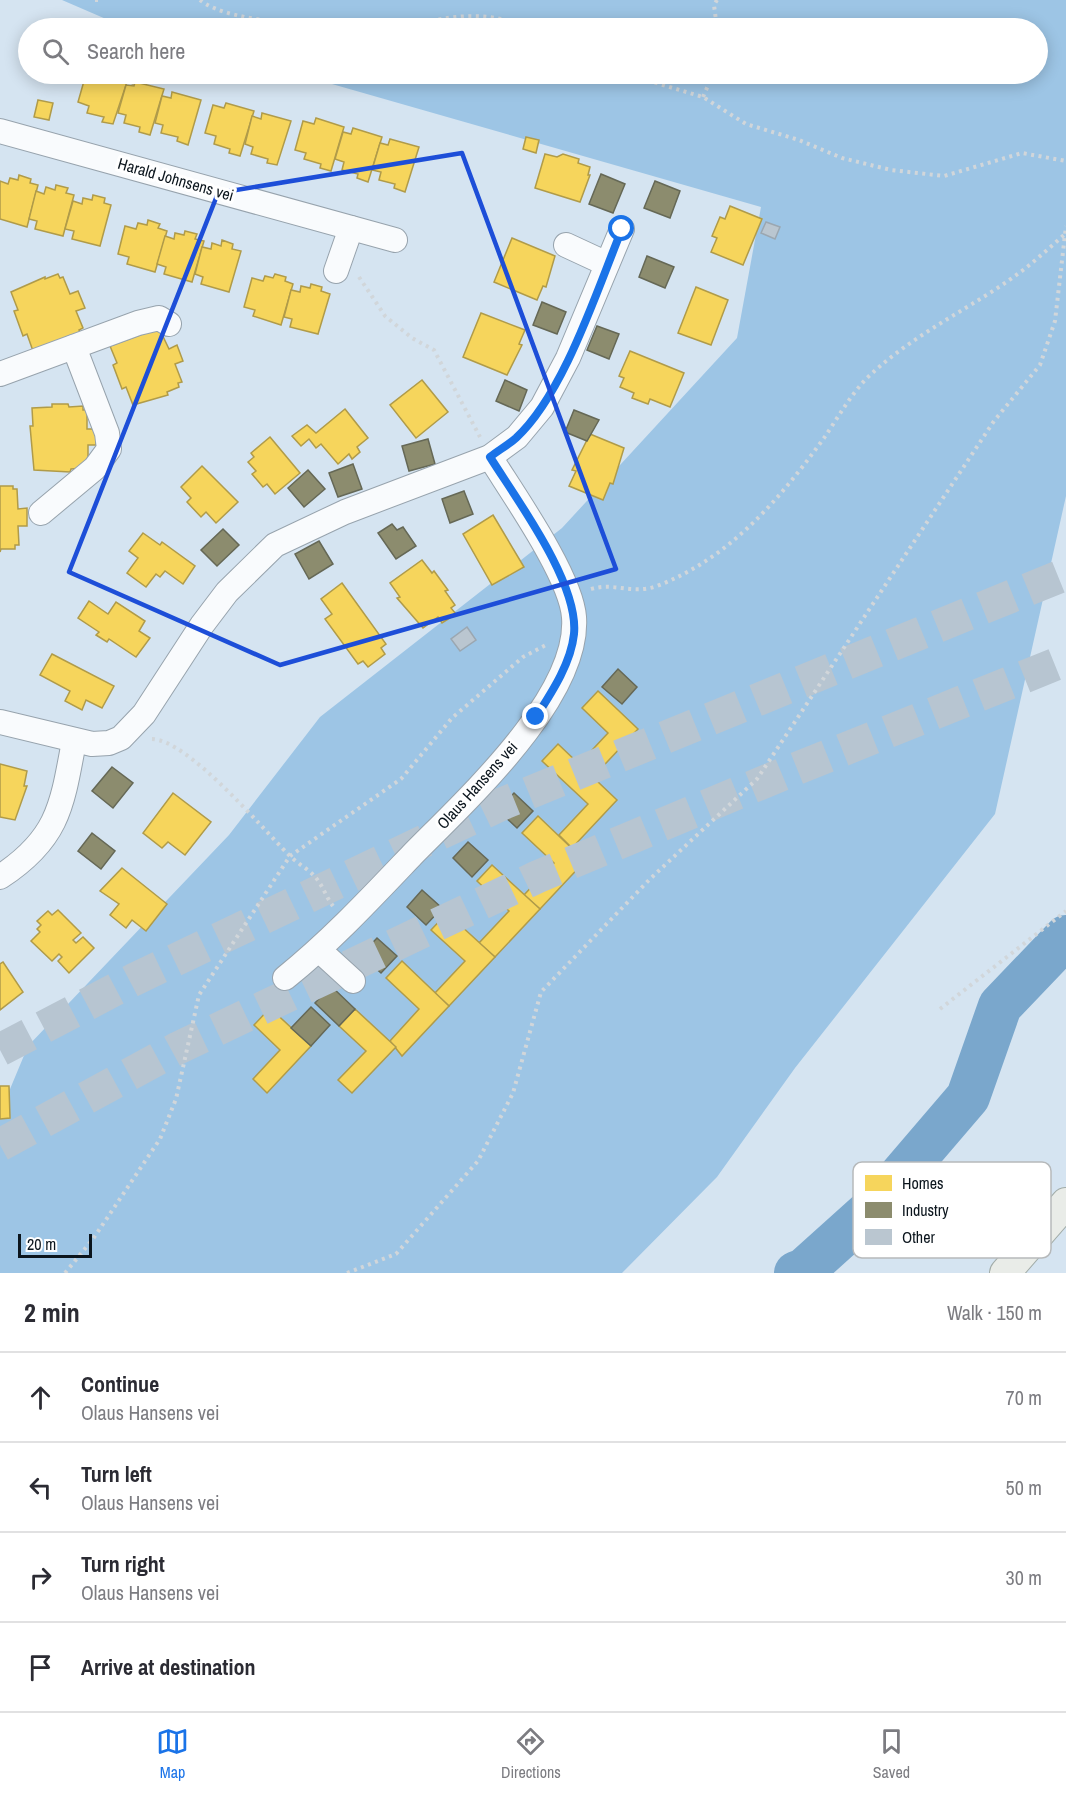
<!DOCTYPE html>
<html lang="en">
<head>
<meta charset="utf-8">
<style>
  :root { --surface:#fff; --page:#f7f7f7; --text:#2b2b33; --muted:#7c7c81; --line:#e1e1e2; --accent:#1a73e8 }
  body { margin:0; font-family:"Archivo Narrow",sans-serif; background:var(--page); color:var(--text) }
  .scale { position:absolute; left:18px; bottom:15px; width:74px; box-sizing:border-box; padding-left:6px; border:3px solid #0b151d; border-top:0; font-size:16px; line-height:21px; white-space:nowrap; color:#0b151d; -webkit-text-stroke:4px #fff; paint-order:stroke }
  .stop { position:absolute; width:18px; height:18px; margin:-14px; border:4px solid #1a73e8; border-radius:50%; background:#fff }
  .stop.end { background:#1a73e8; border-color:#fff; box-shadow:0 2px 6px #0008 }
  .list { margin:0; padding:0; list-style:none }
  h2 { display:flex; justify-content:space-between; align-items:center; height:78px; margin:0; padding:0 24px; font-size:26px }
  h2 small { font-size:20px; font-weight:400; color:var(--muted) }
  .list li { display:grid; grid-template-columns:39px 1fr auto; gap:18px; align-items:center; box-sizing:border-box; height:90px; padding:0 24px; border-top:2px solid var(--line) }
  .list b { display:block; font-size:22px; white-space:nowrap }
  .list p { margin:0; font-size:20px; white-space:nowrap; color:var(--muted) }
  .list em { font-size:20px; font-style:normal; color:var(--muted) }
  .icon { flex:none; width:33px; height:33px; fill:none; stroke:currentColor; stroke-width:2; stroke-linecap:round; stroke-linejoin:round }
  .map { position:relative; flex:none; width:1066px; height:1273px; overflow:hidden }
  .search { position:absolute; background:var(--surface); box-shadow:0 3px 15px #0003; left:18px; right:18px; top:18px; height:66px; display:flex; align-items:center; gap:15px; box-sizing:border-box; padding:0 21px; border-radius:33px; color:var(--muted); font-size:22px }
  .sheet { height:438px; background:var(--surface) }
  nav { display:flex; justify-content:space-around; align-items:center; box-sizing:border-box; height:84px; border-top:2px solid var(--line); background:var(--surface); font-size:16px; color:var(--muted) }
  nav a { display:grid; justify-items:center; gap:3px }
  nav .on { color:var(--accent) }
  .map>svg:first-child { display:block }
</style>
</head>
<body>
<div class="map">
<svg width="1066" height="1273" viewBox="0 0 1066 1273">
  <rect width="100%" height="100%" fill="#d5e4f1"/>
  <!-- forest -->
  <polygon fill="#9dc5e5" points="62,0 1066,0 1066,496 995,814 795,1068 717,1177 622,1273 0,1273 0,1113 28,1046 229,835 320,717 562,528 737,338 761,207 297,74 1038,74 1038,28 141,28 106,19"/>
  <!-- homes -->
  <g fill="#f6d55c" stroke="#b09b49" stroke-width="1.5">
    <polygon points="86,74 97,77 98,74 105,74 125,79 127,74 136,74 133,84 127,82 113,124 102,122 104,117 87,113 89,106 78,102"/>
    <polygon points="135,82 164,89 150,135 139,132 140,127 124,123 126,115 118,113 126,85 134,86"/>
    <polygon points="172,92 201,100 188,145 177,141 178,137 161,133 163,125 155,123 162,96 171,98"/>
    <polygon points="38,100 53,103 49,120 34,117"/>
    <polygon points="226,103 254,111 240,156 229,153 230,149 214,144 216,136 205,133 213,105 224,108"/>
    <polygon points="262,113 291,121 277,165 267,163 268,159 251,154 253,147 245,144 252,116 261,119"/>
    <polygon points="316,118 344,127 331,171 320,168 321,164 304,159 306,153 295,150 303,121 314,124"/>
    <polygon points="353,128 382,137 368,182 357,178 358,174 342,170 344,162 335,159 343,132 351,134"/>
    <polygon points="526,137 539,140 536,153 523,149"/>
    <polygon points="390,139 419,147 405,192 394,188 395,184 379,180 381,172 372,170 380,143 388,145"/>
    <polygon points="545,154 557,157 563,154 579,159 578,163 590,167 588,175 590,175 580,202 535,188"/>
    <polygon points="19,175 31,179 30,183 38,185 27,227 0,219 0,181 8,184 10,178 18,180"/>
    <polygon points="56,185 68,188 66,193 74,195 63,236 35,229 37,221 29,219 36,191 44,194 46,187 55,190"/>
    <polygon points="93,195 105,198 104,203 111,205 100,246 72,239 74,231 65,229 73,201 82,204 83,198 92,200"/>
    <polygon points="730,206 762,219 743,265 711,252 717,238 712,236 720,217 725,219"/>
    <polygon points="148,220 160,224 158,228 167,231 155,272 127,264 129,257 118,254 125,226 136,229 138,223 147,225"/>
    <polygon points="185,231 197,234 195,239 204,241 192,282 164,274 166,267 157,264 165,236 174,239 175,233 184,235"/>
    <polygon points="512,238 555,256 546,287 543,286 537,300 494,282"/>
    <polygon points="222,240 233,244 232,249 241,251 229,292 201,284 203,277 195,274 202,247 211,249 212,243 221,246"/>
    <polygon points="58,274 60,278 63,277 70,294 78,291 85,308 76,311 83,328 79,330 81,333 33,351 27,334 23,336 14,311 18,310 11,292 45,277 45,279"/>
    <polygon points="275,274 286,277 285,281 293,284 281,325 253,316 255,310 244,307 252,278 263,281 265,276 273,278"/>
    <polygon points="311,284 322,287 321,291 330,294 318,334 290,327 292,319 284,317 291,290 300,292 301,286 310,288"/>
    <polygon points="696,287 728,300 711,345 678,333"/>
    <polygon points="481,313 525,330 519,344 522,345 507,375 463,357"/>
    <polygon points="159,328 169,349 177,345 183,361 175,364 182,382 178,383 179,387 167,392 168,395 133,405 126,387 122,389 113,365 117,363 110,346"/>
    <polygon points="630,351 684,373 670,407 650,399 648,404 632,398 634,393 620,387 624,378 619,376"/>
    <polygon points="422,380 448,412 416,438 390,405"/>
    <polygon points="52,404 68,404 69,407 83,406 83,410 87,410 87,429 96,429 96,445 88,445 88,465 84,468 71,469 70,472 34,470 30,426 33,426 32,408 52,407"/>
    <polygon points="345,409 368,438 357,447 360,452 352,459 349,454 338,464 321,444 316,448 309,439 301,446 292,436 307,425 316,433"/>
    <polygon points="590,434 624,448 613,484 610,483 603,500 569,486 576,471 572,470"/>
    <polygon points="270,437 300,473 275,494 267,484 263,487 252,474 256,471 248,462 254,457 251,453"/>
    <polygon points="202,466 238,502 216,523 206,512 201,517 187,502 191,498 181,487"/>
    <polygon points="0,486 13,486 13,489 17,489 18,509 27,508 27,526 18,526 19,545 15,545 15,549 1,549 0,552"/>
    <polygon points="493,515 524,567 492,585 463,534"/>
    <polygon points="143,533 160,545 162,542 195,566 183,584 165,571 160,577 156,574 146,587 127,573 138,558 129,551"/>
    <polygon points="422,560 432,573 434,571 448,590 445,591 455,605 451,608 456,614 442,623 438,617 423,628 397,598 400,597 390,583"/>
    <polygon points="342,583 386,644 381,648 385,654 368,667 363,661 358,664 325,619 332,614 321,599"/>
    <polygon points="89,601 108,614 116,602 145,621 139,631 150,638 136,657 109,639 107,642 96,635 99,632 78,618"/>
    <polygon points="52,654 114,686 102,708 86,700 82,710 65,701 70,691 40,675"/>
    <polygon points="598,691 638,729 593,777 579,764 608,733 582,708"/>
    <polygon points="558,744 617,800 572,848 559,835 588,804 542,761"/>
    <polygon points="0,764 27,771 24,786 27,786 15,820 0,817"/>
    <polygon points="173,793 211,822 185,855 168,842 162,848 143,833"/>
    <polygon points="538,816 585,861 540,909 524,895 554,863 522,833"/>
    <polygon points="492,865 540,909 495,957 479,943 509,911 477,881"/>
    <polygon points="122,868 167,904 146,931 132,920 126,928 110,915 119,904 100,891"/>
    <polygon points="58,910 81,933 73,940 76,943 83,937 94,948 69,973 58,961 62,957 59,954 52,961 31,941 40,932 37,929 41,925 37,921 48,911 52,915"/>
    <polygon points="447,913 495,957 449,1006 435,993 465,961 431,930"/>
    <polygon points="402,961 449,1006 402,1056 390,1041 419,1009 386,978"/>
    <polygon points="3,962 23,992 0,1010 0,964"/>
    <polygon points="270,1008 311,1046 267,1093 253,1079 280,1050 254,1025"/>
    <polygon points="355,1009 396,1047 352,1093 338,1080 366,1051 339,1026"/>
    <polygon points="0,1086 9,1086 10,1118 0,1119"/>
  </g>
  <!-- industry -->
  <g fill="#8c8c6e" stroke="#656856" stroke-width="1.5">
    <polygon points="601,174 625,184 613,213 589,204"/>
    <polygon points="655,181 680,191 670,218 644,208"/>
    <polygon points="647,256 674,267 665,288 639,277"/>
    <polygon points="542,302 566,312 557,334 533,325"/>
    <polygon points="597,326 619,334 609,359 587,350"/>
    <polygon points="505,380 527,390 519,411 496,401"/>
    <polygon points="574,410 599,420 587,441 565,432"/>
    <polygon points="428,439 435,464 409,471 402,446"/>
    <polygon points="353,464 362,489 338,497 329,473"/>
    <polygon points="308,470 325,489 304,507 288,488"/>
    <polygon points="464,491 473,514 450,523 442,499"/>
    <polygon points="392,524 397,530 403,527 416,546 396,559 378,533"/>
    <polygon points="223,529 239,545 217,566 201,550"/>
    <polygon points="319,541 333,564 309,579 295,554"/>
    <polygon points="618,669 637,687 622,704 602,687"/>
    <polygon points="112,767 133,783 113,808 92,791"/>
    <polygon points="514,793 533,811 517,828 498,810"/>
    <polygon points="92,833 115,851 101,869 78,851"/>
    <polygon points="468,842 488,860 472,877 453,858"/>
    <polygon points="422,890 442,908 426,925 407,907"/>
    <polygon points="377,938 397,956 381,973 361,955"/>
    <polygon points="331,986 355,1009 339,1026 315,1003"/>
    <polygon points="311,1007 330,1025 311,1046 291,1028"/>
  </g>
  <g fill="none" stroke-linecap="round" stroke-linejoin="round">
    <!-- river -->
    <polyline stroke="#7aa7cc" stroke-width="44" points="796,1273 804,1270 873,1208 968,1097 1000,1006 1066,937"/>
  </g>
  <!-- building -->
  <g fill="#bac6d0" stroke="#9ba7b1" stroke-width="1.5">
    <polygon points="766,222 780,227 775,239 761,233"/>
    <polygon points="467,627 476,640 460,651 451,639"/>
  </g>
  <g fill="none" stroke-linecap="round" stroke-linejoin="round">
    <!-- highway-tunnel -->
    <g stroke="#b7c5d1" stroke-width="33" stroke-dasharray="33 16" stroke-linecap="butt">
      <polyline points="0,1050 133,980 504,803 1066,574"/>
      <polyline points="0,1145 176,1049 537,877 783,774 1066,660"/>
    </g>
    <defs>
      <g id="minor">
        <polyline points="0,131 395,240"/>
        <polyline points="566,245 607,264"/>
        <polyline points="336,271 351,228"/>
        <polyline points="0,374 138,323 159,318 169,324"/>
        <polyline points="41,513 95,468 109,449 107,433 74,347"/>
        <polyline points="0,722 92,744 109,743 121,738 144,714 202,625 227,592 275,545 345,512 490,457 517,437 542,407 568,358 622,229"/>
        <path d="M 0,877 C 58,839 62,807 74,741"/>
        <polyline points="319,950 353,981"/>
        <path d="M 285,978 C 331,941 371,898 412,855 C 465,801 580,697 574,617 C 571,576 513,494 490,457"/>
      </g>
      <polyline id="major" points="1005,1273 1066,1203"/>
    </defs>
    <!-- minor casing -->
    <use href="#minor" stroke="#97a3ad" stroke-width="26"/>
    <!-- major casing -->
    <use href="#major" stroke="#a2aca8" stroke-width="32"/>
    <!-- path -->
    <g stroke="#d1d6da" stroke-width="4" stroke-dasharray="3 4.5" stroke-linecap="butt">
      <polyline points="95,0 102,0"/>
      <path d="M 200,0 C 233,26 333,25 377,28"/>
      <polyline points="717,0 714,5 717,28"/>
      <path d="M 402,28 C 442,17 486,8 526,28"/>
      <polyline points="626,74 703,97 746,124 799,140 842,158 891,170 944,176 1022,153 1066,161"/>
      <polyline points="703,97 713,74"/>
      <polyline points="359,277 385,316 412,338 434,350 480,437"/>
      <path d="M 591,589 C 615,582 632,595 657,586 C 730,558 779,500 824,438 C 837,419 850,396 866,379 C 910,336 966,311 1015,276 C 1032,264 1048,249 1064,235"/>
      <path d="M 152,739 C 188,740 261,827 288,854 C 296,863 309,869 316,878 C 323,886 326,897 333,906"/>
      <polyline points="940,1009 1066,911"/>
      <polyline points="65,1273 93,1239 160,1139 176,1099 199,995 290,856 401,779 452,718 523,657 546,645"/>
      <polyline points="347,1273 396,1254 478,1161 513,1093 541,992 650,879 757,779 994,421 1040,365 1055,321 1066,226"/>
    </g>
    <!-- minor -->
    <use href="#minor" stroke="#f9fbfd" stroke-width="24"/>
    <!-- major -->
    <use href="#major" stroke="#e9ece8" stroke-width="30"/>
  </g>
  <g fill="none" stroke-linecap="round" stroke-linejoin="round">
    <!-- route -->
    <path stroke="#1a73e8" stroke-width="8" d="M 536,717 C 552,692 571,663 574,634 C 579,583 517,500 490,457 C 499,450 508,445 516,438 C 564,394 597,290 622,229"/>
  </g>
  <!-- marked area -->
  <path fill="none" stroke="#1d4ed8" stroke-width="4.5" stroke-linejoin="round" d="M 462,153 L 616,569 L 280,665 L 69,572 L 218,193 Z"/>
  <g text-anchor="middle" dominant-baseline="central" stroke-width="6" stroke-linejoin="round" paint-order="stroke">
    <!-- street labels -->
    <g font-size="16" fill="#0b151d" stroke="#fff">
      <text transform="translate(176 179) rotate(16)">Harald Johnsens vei</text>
      <text transform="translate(477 785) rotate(-48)">Olaus Hansens vei</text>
    </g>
  </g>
  <!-- legend -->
  <rect x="853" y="1162" width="198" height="96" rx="9" fill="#fff" stroke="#b6b9bb" stroke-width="1.5"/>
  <rect x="865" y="1175" width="27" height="16" fill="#f6d55c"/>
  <rect x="865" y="1202" width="27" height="16" fill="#8c8c6e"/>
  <rect x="865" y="1229" width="27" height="16" fill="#bac6d0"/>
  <g font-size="16" fill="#0b151d">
    <text x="902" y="1189">Homes</text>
    <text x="902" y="1216">Industry</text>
    <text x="902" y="1243">Other</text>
  </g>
</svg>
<div class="scale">20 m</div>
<div class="stop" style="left:622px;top:229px"></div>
<div class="stop end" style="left:536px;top:717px"></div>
<div class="search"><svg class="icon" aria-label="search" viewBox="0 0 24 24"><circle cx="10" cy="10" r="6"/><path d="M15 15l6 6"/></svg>Search here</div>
</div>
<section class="sheet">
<h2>2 min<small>Walk · 150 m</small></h2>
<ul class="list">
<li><svg class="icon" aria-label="ahead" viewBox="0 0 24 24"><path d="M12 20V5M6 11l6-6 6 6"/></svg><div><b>Continue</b><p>Olaus Hansens vei</p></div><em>70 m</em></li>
<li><svg class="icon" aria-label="left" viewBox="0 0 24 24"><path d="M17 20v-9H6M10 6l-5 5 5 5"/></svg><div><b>Turn left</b><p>Olaus Hansens vei</p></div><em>50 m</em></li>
<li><svg class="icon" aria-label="right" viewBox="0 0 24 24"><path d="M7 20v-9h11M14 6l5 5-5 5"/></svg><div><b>Turn right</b><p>Olaus Hansens vei</p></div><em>30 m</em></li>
<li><svg class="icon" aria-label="arrive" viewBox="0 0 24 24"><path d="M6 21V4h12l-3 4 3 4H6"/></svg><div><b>Arrive at destination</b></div></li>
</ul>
</section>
<nav>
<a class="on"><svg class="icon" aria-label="map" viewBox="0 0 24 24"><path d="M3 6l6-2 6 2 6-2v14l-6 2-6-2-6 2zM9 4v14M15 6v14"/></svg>Map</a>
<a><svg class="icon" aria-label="directions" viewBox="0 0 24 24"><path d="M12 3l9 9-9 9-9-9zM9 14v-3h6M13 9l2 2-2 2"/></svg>Directions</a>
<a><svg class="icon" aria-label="saved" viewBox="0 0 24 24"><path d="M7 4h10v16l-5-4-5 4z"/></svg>Saved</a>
</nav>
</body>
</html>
